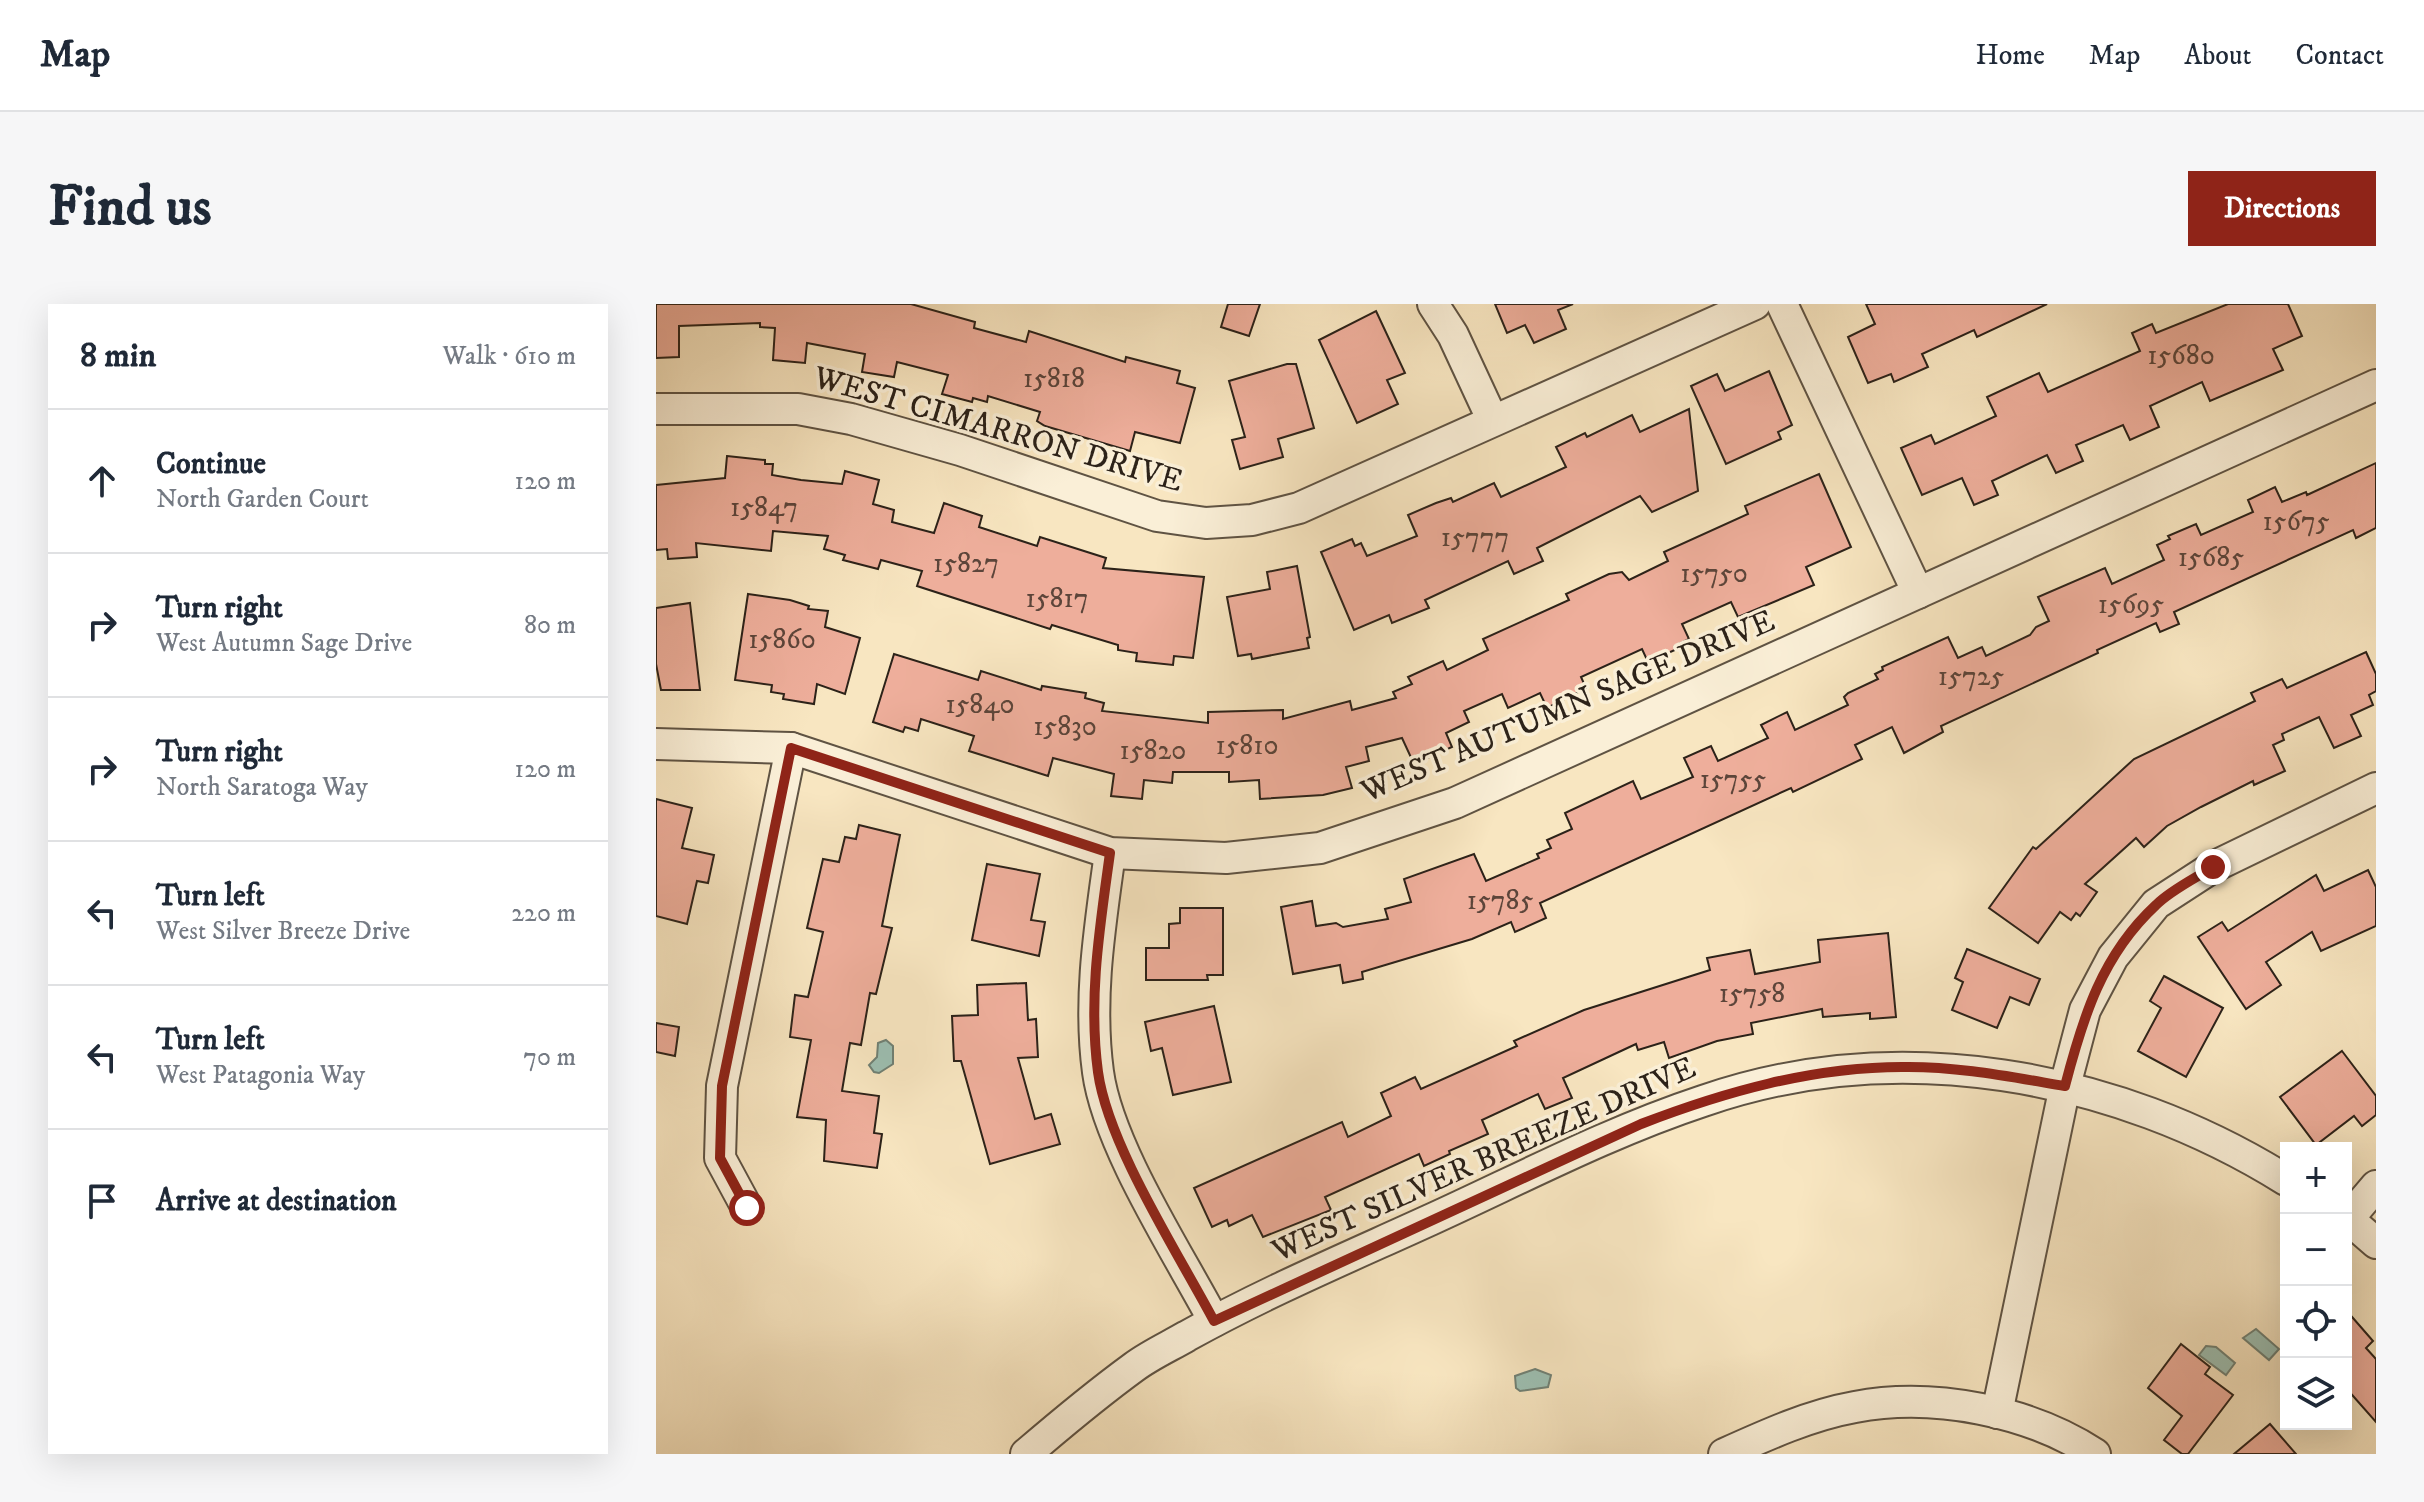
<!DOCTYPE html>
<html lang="en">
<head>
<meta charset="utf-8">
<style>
  :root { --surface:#fff; --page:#f6f6f7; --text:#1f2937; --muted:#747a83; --line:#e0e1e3; --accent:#8f2418 }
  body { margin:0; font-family:"IM FELL DW Pica",serif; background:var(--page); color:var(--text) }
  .controls { position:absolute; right:24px; bottom:24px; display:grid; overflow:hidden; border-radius:0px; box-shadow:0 8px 32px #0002 }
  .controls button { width:72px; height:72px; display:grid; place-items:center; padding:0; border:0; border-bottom:2px solid var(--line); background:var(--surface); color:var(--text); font:40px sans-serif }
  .stop { position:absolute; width:24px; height:24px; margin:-18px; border:6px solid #8f2418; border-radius:50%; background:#fff }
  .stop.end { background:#8f2418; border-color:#fff; box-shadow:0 2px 8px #0008 }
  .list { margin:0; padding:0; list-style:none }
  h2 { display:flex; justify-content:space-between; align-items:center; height:104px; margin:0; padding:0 32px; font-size:34px }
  h2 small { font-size:26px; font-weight:400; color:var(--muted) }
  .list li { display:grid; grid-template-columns:52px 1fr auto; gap:24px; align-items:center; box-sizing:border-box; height:144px; padding:0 32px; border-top:2px solid var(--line) }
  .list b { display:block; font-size:30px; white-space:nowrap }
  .list p { margin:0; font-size:26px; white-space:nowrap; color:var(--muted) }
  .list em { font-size:26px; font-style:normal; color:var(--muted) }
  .icon { flex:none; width:44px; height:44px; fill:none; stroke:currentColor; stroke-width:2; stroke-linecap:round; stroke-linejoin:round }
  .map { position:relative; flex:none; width:1720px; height:1150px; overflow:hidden; border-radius:0px }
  header { display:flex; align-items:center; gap:48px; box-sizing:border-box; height:112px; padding:0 40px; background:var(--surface); border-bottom:2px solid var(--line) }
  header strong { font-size:38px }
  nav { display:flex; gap:44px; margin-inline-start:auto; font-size:28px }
  .intro { display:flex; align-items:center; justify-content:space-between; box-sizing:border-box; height:192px; padding:0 48px }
  h1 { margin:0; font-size:56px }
  .button { padding:20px 36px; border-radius:0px; background:var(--accent); color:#fff; font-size:28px; font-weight:700 }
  main { display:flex; gap:48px; padding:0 48px }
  aside { flex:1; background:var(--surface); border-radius:0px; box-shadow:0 8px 32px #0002 }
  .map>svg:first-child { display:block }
</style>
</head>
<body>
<header>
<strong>Map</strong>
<nav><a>Home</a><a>Map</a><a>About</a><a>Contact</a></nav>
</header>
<div class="intro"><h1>Find us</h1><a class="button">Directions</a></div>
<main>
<aside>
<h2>8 min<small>Walk · 610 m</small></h2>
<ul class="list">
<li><svg class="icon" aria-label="ahead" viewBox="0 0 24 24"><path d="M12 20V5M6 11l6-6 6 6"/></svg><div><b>Continue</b><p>North Garden Court</p></div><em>120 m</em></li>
<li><svg class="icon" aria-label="right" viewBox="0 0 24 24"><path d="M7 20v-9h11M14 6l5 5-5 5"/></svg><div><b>Turn right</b><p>West Autumn Sage Drive</p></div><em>80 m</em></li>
<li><svg class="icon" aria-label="right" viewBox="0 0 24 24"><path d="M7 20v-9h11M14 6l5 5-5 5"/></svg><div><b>Turn right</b><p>North Saratoga Way</p></div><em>120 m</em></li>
<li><svg class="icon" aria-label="left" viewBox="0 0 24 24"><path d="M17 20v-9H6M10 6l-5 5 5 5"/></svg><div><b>Turn left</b><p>West Silver Breeze Drive</p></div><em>220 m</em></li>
<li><svg class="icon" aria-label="left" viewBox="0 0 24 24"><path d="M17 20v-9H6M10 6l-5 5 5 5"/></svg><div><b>Turn left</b><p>West Patagonia Way</p></div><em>70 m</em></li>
<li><svg class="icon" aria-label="arrive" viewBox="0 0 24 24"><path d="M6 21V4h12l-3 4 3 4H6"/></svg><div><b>Arrive at destination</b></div></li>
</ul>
</aside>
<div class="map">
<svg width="1720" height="1150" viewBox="0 0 1720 1150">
  <rect width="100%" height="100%" fill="#f8e6c1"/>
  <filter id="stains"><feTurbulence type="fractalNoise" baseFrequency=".0025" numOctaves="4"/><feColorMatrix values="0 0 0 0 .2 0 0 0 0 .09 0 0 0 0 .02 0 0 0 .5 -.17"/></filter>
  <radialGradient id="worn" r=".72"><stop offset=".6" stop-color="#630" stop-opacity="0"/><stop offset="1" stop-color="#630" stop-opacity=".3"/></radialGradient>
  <!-- water -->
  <g fill="#9dc0b3" stroke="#708175" stroke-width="2">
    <polygon points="230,736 237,742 237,760 223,769 218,768 213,761 221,753 222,739"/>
    <polygon points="1600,1025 1623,1045 1613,1056 1587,1034"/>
    <polygon points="1550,1042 1560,1043 1579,1059 1570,1071 1543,1051"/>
    <polygon points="879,1065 895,1071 892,1083 864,1087 860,1084 859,1072"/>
  </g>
  <!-- building -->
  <g fill="#eeae9b" stroke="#2c2219" stroke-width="2">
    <polygon points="0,0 255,0 319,18 318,24 370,38 373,27 469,58 470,53 524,67 521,79 539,84 524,139 479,128 474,147 389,122 381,117 384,108 332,92 331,98 317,94 316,98 286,90 292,71 241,58 238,73 206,68 209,50 151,39 149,59 117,56 119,24 104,23 104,19 23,22 23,53 0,54"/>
    <polygon points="572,0 604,0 593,32 565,23"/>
    <polygon points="839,0 917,0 902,6 910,25 878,39 869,21 851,29"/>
    <polygon points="1210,0 1391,0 1321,33 1318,26 1266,50 1272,63 1238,78 1235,70 1212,79 1192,33 1219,20"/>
    <polygon points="1572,0 1632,0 1646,32 1617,45 1627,66 1554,97 1546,78 1494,102 1503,123 1474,136 1467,121 1420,141 1427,157 1400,169 1391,151 1336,177 1342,191 1318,201 1306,174 1266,191 1245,144 1275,131 1279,140 1340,112 1331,93 1383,69 1392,88 1484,47 1476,29 1496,20 1500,29"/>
    <polygon points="720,7 749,69 731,76 742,100 701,119 663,36"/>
    <polygon points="631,60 640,60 658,124 622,135 627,153 584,165 576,136 589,133 573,77"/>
    <polygon points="1113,67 1136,121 1122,128 1125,135 1070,160 1035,82 1061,70 1069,87"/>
    <polygon points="1033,105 1042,187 996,208 984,192 881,244 887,257 858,270 852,257 769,296 773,304 736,319 733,311 698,326 665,248 696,235 699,242 705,239 711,252 761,232 752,211 780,199 795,194 797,198 838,179 845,193 910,163 900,143 929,129 931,133 976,111 984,128"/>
    <polygon points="71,152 109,156 109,160 117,160 116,171 145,176 186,180 189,167 223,176 217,200 238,206 236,218 278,229 288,199 326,212 323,223 381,242 384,233 450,254 447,264 548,273 537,354 518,352 517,361 480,357 481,349 462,346 462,341 396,321 394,325 261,282 266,267 225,256 222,265 187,256 189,251 168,245 172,232 117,227 115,247 40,239 41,253 12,255 11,245 0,246 0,181 69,174"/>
    <polygon points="1720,159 1720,224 1700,234 1697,226 1518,308 1523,320 1504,328 1500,319 1441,346 1442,349 1285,422 1287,428 1248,449 1236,423 1199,441 1206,455 1137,488 1135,484 884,599 890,614 859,628 855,618 816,635 706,668 707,675 687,679 684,661 637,670 625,603 656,597 660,622 680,619 687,623 732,615 729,605 755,598 748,575 818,550 830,577 883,554 881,550 895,544 891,536 916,525 909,509 977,477 985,495 1037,473 1028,454 1055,442 1062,457 1112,434 1105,421 1131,408 1139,426 1192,401 1188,393 1192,389 1222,375 1219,370 1227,366 1226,363 1292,333 1302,354 1326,343 1330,352 1374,331 1380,323 1393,317 1382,293 1449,264 1456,280 1508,256 1501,241 1514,235 1512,232 1540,220 1545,231 1597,208 1592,196 1619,183 1626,198 1650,188 1651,191"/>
    <polygon points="1163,170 1195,243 1150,263 1158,281 1082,313 1075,298 1026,320 1033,335 1019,342 1021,345 992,358 986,345 925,373 930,384 891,404 884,389 852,404 846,390 808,407 813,418 790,429 796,443 758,460 746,434 710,443 713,457 690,463 696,484 667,491 604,495 603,476 573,478 573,468 517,468 516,479 488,476 486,495 455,492 458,470 397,454 392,472 313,447 318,432 265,415 262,427 249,423 247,428 217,418 238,350 322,376 325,367 385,386 386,382 430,389 429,394 448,399 446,407 552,419 552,408 627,406 627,415 694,397 696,406 740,394 737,388 756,380 752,373 787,357 791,366 832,346 827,335 913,296 910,290 953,270 966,268 973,276 1012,257 1008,248 1092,210 1089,202"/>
    <polygon points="641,262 654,333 651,334 653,344 596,355 595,350 582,352 571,293 614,285 611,268"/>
    <polygon points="92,290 134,296 153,302 152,305 172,307 169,323 204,334 189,390 161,380 158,400 127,395 128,390 115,388 116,381 79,376"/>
    <polygon points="34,299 44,386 5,386 0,360 0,304"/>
    <polygon points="1710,348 1720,370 1720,387 1713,391 1717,401 1695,411 1705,432 1678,444 1663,413 1626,430 1628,436 1617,441 1629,467 1598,481 1597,477 1545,503 1511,522 1488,543 1480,534 1429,580 1441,588 1424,612 1420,609 1415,616 1404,608 1382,639 1333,604 1377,543 1380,545 1478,455 1599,397 1595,389 1626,375 1631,384"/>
    <polygon points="0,495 36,504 26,544 58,551 52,579 41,577 31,620 0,612"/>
    <polygon points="203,521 244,531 226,622 236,624 220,690 214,689 205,741 194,739 186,787 223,792 218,829 226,830 221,864 168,857 170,816 141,813 155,736 134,733 139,691 152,693 167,628 151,624 167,555 183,558 189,533 200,535"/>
    <polygon points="331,560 384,570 375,616 389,618 383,652 316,636"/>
    <polygon points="1712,566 1720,583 1720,622 1665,647 1656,628 1610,658 1625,681 1590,705 1542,633 1566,618 1572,627 1660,571 1668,587"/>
    <polygon points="524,604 567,604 567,671 551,671 552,676 490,676 490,644 513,644 513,620 524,619"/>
    <polygon points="1232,629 1240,713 1214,715 1214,709 1167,713 1166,705 1095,719 1097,730 1061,737 1013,754 1008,738 982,746 980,740 907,774 916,794 889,805 882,790 826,816 832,830 793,847 794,850 768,862 763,850 669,893 675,906 607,933 596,911 573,922 571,916 556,923 538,884 686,818 692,833 735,812 725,789 759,773 765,785 861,742 858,737 928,706 1054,666 1051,654 1094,646 1099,670 1164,658 1162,636"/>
    <polygon points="1311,645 1384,675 1373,701 1354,693 1341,724 1296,706 1307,678 1299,674"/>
    <polygon points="1508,672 1567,704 1530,773 1482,747 1505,704 1494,697"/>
    <polygon points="370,679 372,716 380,715 382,753 362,754 379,815 395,810 404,840 334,860 305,757 298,757 296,712 322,711 321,681"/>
    <polygon points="558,702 575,778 517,791 506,744 495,747 489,718"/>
    <polygon points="0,719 23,723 19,752 0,748"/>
    <polygon points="1686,747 1720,792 1720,811 1706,822 1698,812 1660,841 1624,793"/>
    <polygon points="1690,1006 1717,1037 1710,1044 1720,1055 1720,1118 1690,1084"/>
    <polygon points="1525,1040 1554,1063 1549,1070 1577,1091 1532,1150 1526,1150 1508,1136 1526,1112 1492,1084"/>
    <polygon points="1614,1120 1640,1150 1578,1150"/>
  </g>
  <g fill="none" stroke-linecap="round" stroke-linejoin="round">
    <defs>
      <g id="minor">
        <polyline points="777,0 797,31 836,115"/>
        <polyline points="1126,0 1262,289"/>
        <polyline points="0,105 142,105 195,115 304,146 501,212 550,219 596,216 643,204 1099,0"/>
        <polyline points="0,440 135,444 454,549 570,554 664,544 799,499 1720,81"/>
        <path d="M 454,549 C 444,622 432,694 442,768 C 452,842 522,949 558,1017"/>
        <polyline points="91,904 64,854 66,782 135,444"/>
        <polyline points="1690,913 1720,939"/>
        <polyline points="1692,915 1720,882"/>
        <polyline points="1341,1109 1409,782 1429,706 1457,653 1500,600 1557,563 1720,484"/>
        <path d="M 370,1150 C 405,1120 441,1090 478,1063 C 494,1051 514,1042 531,1032 C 610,988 693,953 774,916 C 864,875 953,828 1047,797 C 1240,730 1459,769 1630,876"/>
        <path d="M 1068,1150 C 1110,1131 1154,1111 1199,1103 C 1277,1088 1374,1107 1439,1150"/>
      </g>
    </defs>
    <!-- minor casing -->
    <use href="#minor" stroke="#5f5343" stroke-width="34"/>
    <!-- minor -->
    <use href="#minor" stroke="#faefd7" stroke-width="30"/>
  </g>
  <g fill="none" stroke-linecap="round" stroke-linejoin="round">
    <!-- route -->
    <path stroke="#8f2418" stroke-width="10" d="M 91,904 L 64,854 L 66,782 L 135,444 L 454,549 C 444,622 432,694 442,768 C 452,841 522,949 558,1017 L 985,820 C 1068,788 1156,763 1246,763 C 1300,762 1355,773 1409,782 C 1427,713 1446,651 1500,601 C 1515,586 1538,575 1557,563"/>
  </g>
  <g text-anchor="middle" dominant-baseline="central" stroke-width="7" stroke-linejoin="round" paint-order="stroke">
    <!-- number labels -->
    <g font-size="28" fill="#5c453a">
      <text x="1525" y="51">15680</text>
      <text x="398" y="74">15818</text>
      <text x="108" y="203">15847</text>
      <text x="1640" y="217">15675</text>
      <text x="819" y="233">15777</text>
      <text x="1555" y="253">15685</text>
      <text x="310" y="259">15827</text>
      <text x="1058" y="269">15750</text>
      <text x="401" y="294">15817</text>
      <text x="1475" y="300">15695</text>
      <text x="126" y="335">15860</text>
      <text x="1315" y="372">15725</text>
      <text x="324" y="400">15840</text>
      <text x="409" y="422">15830</text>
      <text x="591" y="441">15810</text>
      <text x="497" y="446">15820</text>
      <text x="1077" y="475">15755</text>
      <text x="844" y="596">15785</text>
      <text x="1096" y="689">15758</text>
    </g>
    <!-- street labels -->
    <g font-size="32" fill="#2c2219" stroke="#faefd7">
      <text transform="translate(342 126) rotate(16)">WEST CIMARRON DRIVE</text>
      <text transform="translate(912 403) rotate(-23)">WEST AUTUMN SAGE DRIVE</text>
      <text transform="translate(828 856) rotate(-24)">WEST SILVER BREEZE DRIVE</text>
    </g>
  </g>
  <rect width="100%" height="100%" filter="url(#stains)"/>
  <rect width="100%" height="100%" fill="url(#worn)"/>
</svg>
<div class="controls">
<button>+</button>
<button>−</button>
<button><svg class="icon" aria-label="locate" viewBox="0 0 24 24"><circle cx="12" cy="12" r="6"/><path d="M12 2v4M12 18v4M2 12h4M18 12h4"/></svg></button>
<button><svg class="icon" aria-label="layers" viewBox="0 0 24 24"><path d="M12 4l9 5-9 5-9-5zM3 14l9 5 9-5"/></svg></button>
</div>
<div class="stop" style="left:91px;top:904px"></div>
<div class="stop end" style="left:1557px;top:563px"></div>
</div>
</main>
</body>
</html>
